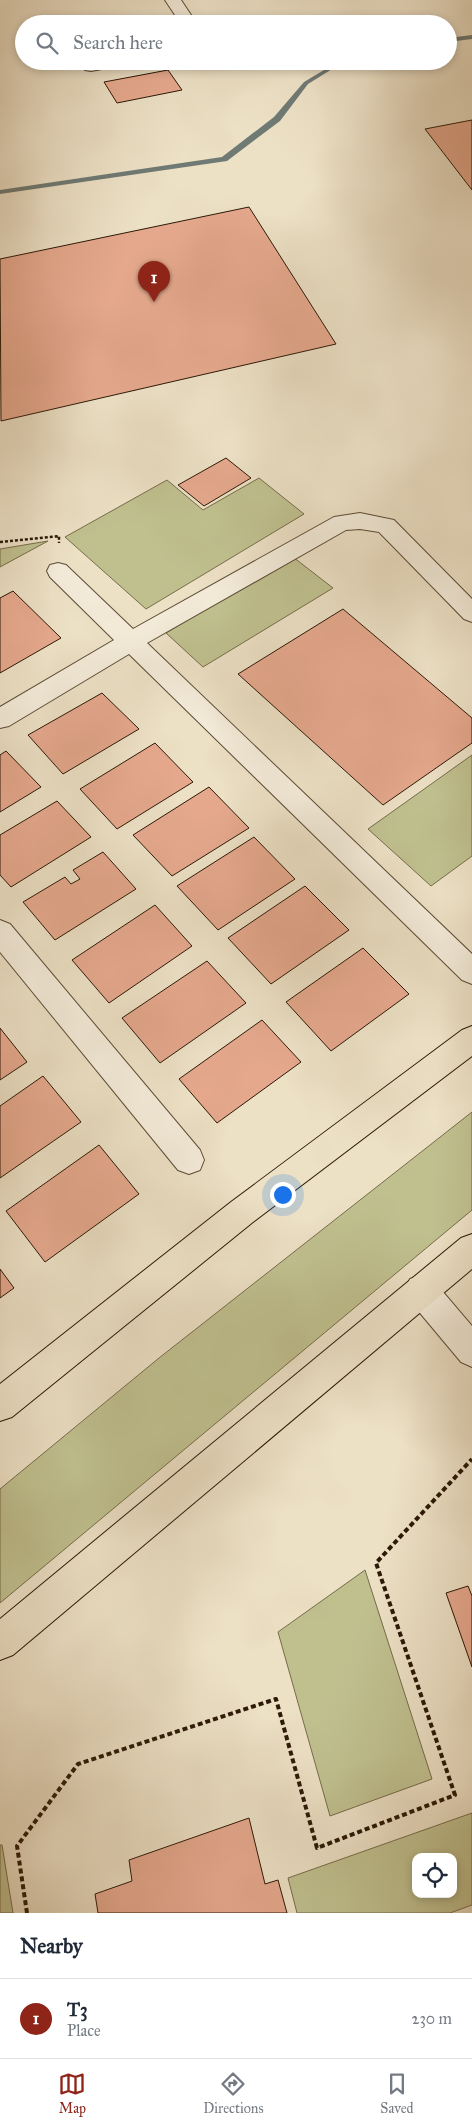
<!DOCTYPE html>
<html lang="en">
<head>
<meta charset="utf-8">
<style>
  :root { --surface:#fff; --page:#f2f2f3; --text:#1f2937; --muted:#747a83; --line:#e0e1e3; --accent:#8f2418 }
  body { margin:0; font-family:"IM FELL Great Primer",serif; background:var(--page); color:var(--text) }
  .controls { position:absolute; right:15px; bottom:15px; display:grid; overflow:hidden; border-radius:10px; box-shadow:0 2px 8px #0003 }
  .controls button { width:45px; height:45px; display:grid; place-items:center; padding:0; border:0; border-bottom:1px solid var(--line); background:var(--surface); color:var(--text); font:25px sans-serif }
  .you { position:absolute; left:282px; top:1194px; width:18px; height:18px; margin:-12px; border:4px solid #fff; border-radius:50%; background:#1a73e8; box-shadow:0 0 0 8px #1a73e833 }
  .badge { display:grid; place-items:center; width:32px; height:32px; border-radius:50%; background:var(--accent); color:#fff; font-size:16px; font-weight:700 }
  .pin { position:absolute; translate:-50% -41px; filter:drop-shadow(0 1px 2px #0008) }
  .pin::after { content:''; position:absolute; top:26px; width:18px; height:15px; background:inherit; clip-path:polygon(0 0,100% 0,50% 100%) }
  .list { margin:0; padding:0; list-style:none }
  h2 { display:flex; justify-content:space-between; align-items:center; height:65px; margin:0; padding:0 20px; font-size:21px }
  h2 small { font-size:16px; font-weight:400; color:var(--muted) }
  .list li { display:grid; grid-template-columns:32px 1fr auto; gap:15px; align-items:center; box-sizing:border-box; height:80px; padding:0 20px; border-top:1px solid var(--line) }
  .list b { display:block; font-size:19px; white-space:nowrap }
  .list p { margin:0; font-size:16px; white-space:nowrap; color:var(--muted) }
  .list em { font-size:16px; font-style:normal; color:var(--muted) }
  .icon { flex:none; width:28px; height:28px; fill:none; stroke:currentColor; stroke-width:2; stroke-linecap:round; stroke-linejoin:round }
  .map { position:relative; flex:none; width:472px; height:1913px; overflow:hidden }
  .search { position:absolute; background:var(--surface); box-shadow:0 2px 8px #0003; left:15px; right:15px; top:15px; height:55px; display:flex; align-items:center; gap:12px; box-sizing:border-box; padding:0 18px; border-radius:28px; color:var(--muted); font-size:19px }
  .sheet { height:145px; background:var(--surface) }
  nav { display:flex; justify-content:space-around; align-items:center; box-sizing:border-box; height:70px; border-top:1px solid var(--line); background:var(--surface); font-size:14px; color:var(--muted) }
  nav a { display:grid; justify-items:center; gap:2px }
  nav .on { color:var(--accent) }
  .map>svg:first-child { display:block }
</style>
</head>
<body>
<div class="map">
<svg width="472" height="1913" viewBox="0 0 472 1913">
  <rect width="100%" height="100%" fill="#ece0c5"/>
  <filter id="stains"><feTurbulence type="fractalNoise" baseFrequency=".004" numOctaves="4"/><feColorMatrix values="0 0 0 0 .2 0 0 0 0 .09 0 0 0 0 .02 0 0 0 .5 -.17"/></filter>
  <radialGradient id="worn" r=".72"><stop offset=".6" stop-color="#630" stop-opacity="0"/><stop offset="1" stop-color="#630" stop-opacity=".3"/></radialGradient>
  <!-- green -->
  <g fill="#c0c08f" stroke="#766c4b" fill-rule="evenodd">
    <polygon points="259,478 304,514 146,609 65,537 167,480 203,510"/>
    <polygon points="48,541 0,567 0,549"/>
    <polygon points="293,557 333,588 203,667 166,633"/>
    <polygon points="472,755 472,856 431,886 368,829"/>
    <polygon points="472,1112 472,1210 0,1603 0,1489 159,1358"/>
    <polygon points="365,1570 432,1779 330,1816 278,1632"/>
    <path d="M 472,1813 L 472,1905 L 450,1913 L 297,1913 L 288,1878 ZM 416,1857 L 453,1857 L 453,1894 L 416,1894 Z"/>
    <polygon points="0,1845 2,1845 13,1913 0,1913"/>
  </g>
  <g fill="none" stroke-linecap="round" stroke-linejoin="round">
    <!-- stream -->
    <g fill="#6f7a74" fill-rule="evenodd">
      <polygon points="472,35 472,39 448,42 448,38"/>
      <polygon points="339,61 350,61 337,66 308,84 280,121 227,161 0,194 0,190 222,157 274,117 304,82"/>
    </g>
  </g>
  <!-- building -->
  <g fill="#e5a88d" stroke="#2c1907">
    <polygon points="168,70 182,90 117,103 104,82"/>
    <polygon points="472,120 472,190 425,129"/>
    <polygon points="249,207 336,344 1,421 0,259"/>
    <polygon points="226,458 251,478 204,506 178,485"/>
    <polygon points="13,591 61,638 0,673 0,598"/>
    <polygon points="343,609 472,718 472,743 383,805 238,674"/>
    <polygon points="102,693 139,729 63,774 28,735"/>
    <polygon points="155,743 193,782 117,829 80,789"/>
    <polygon points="6,751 41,787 0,812 0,755"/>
    <polygon points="209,787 249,828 172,876 133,835"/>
    <polygon points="57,801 91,837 11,887 0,875 0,835"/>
    <polygon points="254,837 295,879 218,930 177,886"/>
    <polygon points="103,852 136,889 55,940 23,902 65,877 71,884 80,879 73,870"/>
    <polygon points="305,886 349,930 271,984 228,938"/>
    <polygon points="155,905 192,946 109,1003 72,960"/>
    <polygon points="363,948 409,994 331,1051 286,1002"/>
    <polygon points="207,961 246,1003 160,1063 122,1018"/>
    <polygon points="262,1020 301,1062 217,1123 179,1079"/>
    <polygon points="0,1028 27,1062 0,1080"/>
    <polygon points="43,1076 81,1122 0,1178 0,1106"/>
    <polygon points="99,1145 139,1194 45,1262 6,1211"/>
    <polygon points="0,1269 14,1288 0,1298"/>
    <polygon points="468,1586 472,1596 472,1667 446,1593"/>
    <polygon points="249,1818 265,1884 278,1880 287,1913 98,1913 95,1894 132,1881 129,1860"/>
  </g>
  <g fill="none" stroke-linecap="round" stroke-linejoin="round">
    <defs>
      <g id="minor">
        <polygon points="165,0 181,0 197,24 181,24"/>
        <polygon points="90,61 125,61 123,65 91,71 85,70 83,66 85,62"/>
        <polygon points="360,513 394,520 472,599 472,622 464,619 379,532 360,529 346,530 147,643 472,954 472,984 462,980 129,654 9,726 0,728 0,707 114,640 50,577 47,571 50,565 58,563 66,565 133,629 334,517"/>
        <polygon points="0,920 10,924 200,1150 204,1160 200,1170 189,1174 178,1170 0,952"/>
        <polygon points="421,1275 432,1279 472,1326 472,1367 461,1362 410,1301 405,1290 410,1279"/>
      </g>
      <g id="major">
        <polygon points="472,1026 472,1056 253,1222 12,1417 0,1421 0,1384 231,1202 462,1030"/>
        <polygon points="472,1234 472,1269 13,1655 0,1660 0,1619 461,1238"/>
      </g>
    </defs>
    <!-- minor casing -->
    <use href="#minor" stroke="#5c4b36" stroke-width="2"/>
    <!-- major casing -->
    <use href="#major" stroke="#2c1907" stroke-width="2"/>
    <!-- path-far1 -->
    <polyline stroke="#2c1907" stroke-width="2.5" stroke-dasharray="3 2" stroke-linecap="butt" points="0,542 59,536 59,543"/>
    <!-- path -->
    <polyline stroke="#2c1907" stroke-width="4" stroke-dasharray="5 3" stroke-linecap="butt" points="27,1913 17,1846 78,1764 276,1699 317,1848 455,1795 376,1563 472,1459"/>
    <!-- minor -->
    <use href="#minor" fill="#f3ebd9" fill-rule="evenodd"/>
    <!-- major -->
    <use href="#major" fill="#ece0c5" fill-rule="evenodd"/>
  </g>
  <rect width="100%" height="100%" filter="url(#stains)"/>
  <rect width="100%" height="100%" fill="url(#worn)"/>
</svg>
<div class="controls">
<button><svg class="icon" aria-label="locate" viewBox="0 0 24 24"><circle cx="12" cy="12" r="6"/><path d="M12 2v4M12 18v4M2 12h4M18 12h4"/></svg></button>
</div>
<div class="you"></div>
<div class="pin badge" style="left:154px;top:302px">1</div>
<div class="search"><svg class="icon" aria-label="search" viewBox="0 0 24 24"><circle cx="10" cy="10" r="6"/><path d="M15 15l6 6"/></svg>Search here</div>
</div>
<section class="sheet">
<h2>Nearby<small></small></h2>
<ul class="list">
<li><span class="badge">1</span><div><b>T3</b><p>Place</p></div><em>230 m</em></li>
</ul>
</section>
<nav>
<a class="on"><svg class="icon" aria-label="map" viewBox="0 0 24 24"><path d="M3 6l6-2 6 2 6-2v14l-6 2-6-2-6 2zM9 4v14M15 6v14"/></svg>Map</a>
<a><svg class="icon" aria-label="directions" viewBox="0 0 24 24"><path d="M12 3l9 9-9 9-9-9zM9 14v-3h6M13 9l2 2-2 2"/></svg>Directions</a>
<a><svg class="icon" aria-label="saved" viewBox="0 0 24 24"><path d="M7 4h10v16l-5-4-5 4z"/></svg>Saved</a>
</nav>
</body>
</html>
